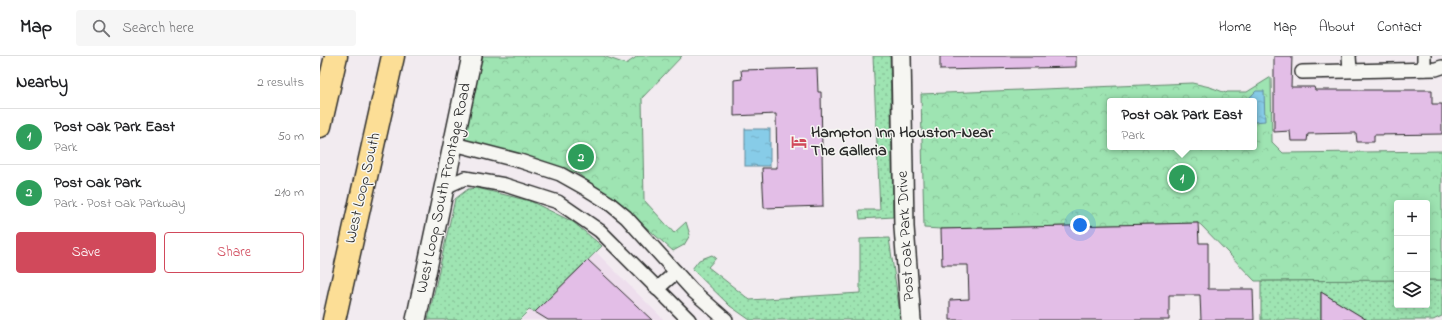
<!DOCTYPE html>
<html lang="en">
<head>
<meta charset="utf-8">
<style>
  :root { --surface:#fff; --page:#f6f6f6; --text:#202124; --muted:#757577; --line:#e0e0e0; --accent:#d1495b }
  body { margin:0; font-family:"Indie Flower",sans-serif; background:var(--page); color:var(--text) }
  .controls { position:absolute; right:12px; bottom:12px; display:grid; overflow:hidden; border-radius:4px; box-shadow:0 2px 10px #0003 }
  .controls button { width:36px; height:36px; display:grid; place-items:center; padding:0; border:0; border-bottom:1px solid var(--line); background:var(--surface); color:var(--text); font:20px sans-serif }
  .you { position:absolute; left:760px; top:169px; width:14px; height:14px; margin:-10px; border:3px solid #fff; border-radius:50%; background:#1a73e8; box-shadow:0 0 0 6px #1a73e833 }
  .badge { display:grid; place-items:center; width:26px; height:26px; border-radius:50%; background:var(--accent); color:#fff; font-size:13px; font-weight:700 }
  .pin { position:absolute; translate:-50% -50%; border:2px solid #fff; box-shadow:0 1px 4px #0006 }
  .popup { position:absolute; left:787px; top:42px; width:150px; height:52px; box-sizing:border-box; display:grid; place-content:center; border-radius:4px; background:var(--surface); filter:drop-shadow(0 1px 3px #0005); font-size:13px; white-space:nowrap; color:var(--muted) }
  .popup b { font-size:15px; color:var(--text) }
  .popup::after { content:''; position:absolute; left:50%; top:100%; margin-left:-8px; border:8px solid transparent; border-top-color:var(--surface) }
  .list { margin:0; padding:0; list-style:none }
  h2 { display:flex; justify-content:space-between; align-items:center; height:52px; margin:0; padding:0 16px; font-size:17px }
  h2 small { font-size:13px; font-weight:400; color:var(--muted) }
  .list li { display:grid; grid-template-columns:26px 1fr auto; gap:12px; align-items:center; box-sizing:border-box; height:56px; padding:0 16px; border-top:1px solid var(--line) }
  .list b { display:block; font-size:15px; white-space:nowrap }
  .list p { margin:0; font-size:13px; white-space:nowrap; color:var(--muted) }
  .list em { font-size:13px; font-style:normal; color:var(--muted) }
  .actions { display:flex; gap:8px; padding:12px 16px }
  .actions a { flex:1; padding:9px 0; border:1px solid var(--accent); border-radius:4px; text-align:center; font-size:14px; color:var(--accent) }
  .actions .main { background:var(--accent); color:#fff }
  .icon { flex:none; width:22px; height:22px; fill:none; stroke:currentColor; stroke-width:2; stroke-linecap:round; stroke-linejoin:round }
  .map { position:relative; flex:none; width:1122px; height:264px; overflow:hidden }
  header { display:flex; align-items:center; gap:24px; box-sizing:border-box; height:56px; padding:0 20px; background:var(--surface); border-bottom:1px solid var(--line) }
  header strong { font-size:19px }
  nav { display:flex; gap:22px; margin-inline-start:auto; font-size:14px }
  .search { width:280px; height:36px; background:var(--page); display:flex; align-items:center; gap:10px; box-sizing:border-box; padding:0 14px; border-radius:4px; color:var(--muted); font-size:15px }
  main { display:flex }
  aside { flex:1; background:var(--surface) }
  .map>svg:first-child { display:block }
</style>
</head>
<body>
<header>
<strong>Map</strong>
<div class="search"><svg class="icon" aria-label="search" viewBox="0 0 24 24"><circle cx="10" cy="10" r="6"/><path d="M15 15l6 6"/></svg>Search here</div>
<nav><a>Home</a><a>Map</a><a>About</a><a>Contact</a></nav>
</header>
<main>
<aside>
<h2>Nearby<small>2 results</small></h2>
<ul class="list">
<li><span class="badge" style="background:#2e9e5b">1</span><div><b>Post Oak Park East</b><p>Park</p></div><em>50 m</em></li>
<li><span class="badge" style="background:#2e9e5b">2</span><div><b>Post Oak Park</b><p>Park · Post Oak Parkway</p></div><em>210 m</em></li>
</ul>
<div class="actions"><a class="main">Save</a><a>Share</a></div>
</aside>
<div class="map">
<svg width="1122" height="264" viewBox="0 0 1122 264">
  <defs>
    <pattern id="grass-dots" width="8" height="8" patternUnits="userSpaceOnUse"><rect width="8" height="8" fill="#9ee4b2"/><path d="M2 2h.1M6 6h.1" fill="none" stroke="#88c499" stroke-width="1.8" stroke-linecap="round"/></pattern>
    <pattern id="forest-crowns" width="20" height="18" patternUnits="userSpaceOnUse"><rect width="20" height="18" fill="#9ee4b2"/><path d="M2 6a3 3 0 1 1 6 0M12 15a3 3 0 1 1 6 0" fill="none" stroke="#88c499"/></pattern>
    <pattern id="water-ripples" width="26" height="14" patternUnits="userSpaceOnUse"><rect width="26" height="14" fill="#87cce8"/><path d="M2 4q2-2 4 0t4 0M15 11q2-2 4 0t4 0" fill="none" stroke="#75afc7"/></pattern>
  </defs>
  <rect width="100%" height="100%" fill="#f2ebf0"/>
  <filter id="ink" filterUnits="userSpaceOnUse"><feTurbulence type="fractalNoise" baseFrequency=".025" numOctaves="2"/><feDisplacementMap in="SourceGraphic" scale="8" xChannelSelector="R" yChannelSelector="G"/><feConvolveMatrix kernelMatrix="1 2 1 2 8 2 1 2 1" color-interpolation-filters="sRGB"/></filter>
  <g filter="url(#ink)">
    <!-- built -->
    <polygon fill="#eedeed" points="272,192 344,264 201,264"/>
    <!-- grass -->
    <g fill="url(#grass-dots)" stroke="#64886e">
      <polygon points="553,0 570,0 573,161 540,163 539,154 560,154"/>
      <polygon points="157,132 210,145 253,166 282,190 215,256 209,254 199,264 108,264 135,143 148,133"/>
      <polygon points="569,182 581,264 430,264 410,250 372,213 379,204 392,199 396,202 388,211 430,244 540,237 540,183"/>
      <polygon points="1077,224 1077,249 1107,249 1107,224 1122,224 1122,260 1113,264 1047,264 1001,236 1001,264 941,264 941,225"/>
    </g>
    <!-- forest -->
    <g fill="url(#forest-crowns)" stroke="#64886e" fill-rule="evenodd">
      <polygon points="161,0 283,0 306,8 318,0 362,0 322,42 324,144 354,177 366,166 370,179 364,189 353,195 310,157 257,117 143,85"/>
      <path d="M 951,21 L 952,86 L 963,97 L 1122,95 L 1122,224 L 1107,224 L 1107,147 L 1077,147 L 1077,224 L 935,225 L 881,169 L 878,167 L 621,173 L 604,172 L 601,38 L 872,27 L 890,31 L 906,37 L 907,36 L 927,36 ZM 790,45 L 934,45 L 934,91 L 790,91 Z"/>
    </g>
    <!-- water -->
    <g fill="url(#water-ripples)" stroke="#628c9c">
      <polygon points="936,35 944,35 945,65 934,66 934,45 926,45"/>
      <rect x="425" y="73" width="25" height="37"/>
    </g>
    <!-- building -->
    <g fill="#e3bee7" stroke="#2b2b2b">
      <polygon points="620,0 756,0 756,11 620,14"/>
      <polygon points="954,0 972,0 971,31 994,31 995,34 1112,34 1112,48 1122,48 1122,78 1054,79 1054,86 1037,86 1036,77 988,78 987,85 971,85 970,75 954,76"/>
      <polygon points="497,12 498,36 501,36 503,150 444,152 442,112 457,112 456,58 414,60 414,24 422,23 421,14"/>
      <polygon points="878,167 879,187 888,187 888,233 933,233 934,264 881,264 880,239 849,239 849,264 630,264 630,244 649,243 648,209 622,209 621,173"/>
      <polygon points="268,204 332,264 228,264 215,256"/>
      <polygon points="1001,236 1047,264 1001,264"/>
    </g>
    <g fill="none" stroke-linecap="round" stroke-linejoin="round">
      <defs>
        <g id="street">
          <polyline points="1029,0 1030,14"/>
          <polyline points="1104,0 1104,13"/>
          <polyline points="982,16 1116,13 1122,11"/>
          <polyline points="134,88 200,105 240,118 265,132 289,147 306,161 373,235 406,264"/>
          <polyline points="125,131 145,122 185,129 238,146 280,175 369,264"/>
          <polyline points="337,233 356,216"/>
        </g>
        <g id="secondary">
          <polyline points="581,0 584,171 591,264"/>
          <polyline points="96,264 152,0"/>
        </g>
        <g id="highway">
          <polyline points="0,70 16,0"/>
          <polyline points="14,264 73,0"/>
        </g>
      </defs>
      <!-- street casing -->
      <use href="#street" stroke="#2b2b2b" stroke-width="16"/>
      <!-- secondary casing -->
      <use href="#secondary" stroke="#2b2b2b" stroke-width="22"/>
      <!-- highway casing -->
      <use href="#highway" stroke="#2b2b2b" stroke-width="25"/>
      <!-- street -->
      <use href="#street" stroke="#f6f6f2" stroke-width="13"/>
      <!-- secondary -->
      <use href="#secondary" stroke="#f6f6f2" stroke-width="19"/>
      <!-- highway -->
      <use href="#highway" stroke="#fcde96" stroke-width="22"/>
    </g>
  </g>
  <!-- icons -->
  <defs>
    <symbol id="hotel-bare" viewBox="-9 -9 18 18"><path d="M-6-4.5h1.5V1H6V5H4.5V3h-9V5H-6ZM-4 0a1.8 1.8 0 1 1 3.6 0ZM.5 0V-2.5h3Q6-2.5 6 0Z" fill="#d1495b" stroke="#f6f6f2" stroke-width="2.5" paint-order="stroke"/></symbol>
  </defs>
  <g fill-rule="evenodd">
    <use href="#hotel-bare" x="468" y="75" width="22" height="22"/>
  </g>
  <g text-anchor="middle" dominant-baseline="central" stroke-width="3" stroke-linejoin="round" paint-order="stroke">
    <!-- poi labels -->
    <g font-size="16" font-weight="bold" fill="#2b2b2b" stroke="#f6f6f2" text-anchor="start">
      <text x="491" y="77">Hampton Inn Houston-Near<tspan x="491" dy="18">The Galleria</tspan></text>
    </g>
    <!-- street labels -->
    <g font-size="16" fill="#2b2b2b" stroke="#f6f6f2">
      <text transform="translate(43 132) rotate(-77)">West Loop South</text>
      <text transform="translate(124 132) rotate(-78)">West Loop South Frontage Road</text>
      <text transform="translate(586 180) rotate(-93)">Post Oak Park Drive</text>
    </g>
  </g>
</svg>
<div class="controls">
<button>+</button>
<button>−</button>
<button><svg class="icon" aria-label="layers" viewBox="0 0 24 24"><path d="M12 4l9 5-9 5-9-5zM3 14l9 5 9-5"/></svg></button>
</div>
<div class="you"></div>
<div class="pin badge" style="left:862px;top:122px;background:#2e9e5b">1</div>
<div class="popup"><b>Post Oak Park East</b>Park</div>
<div class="pin badge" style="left:261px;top:101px;background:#2e9e5b">2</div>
</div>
</main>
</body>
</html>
